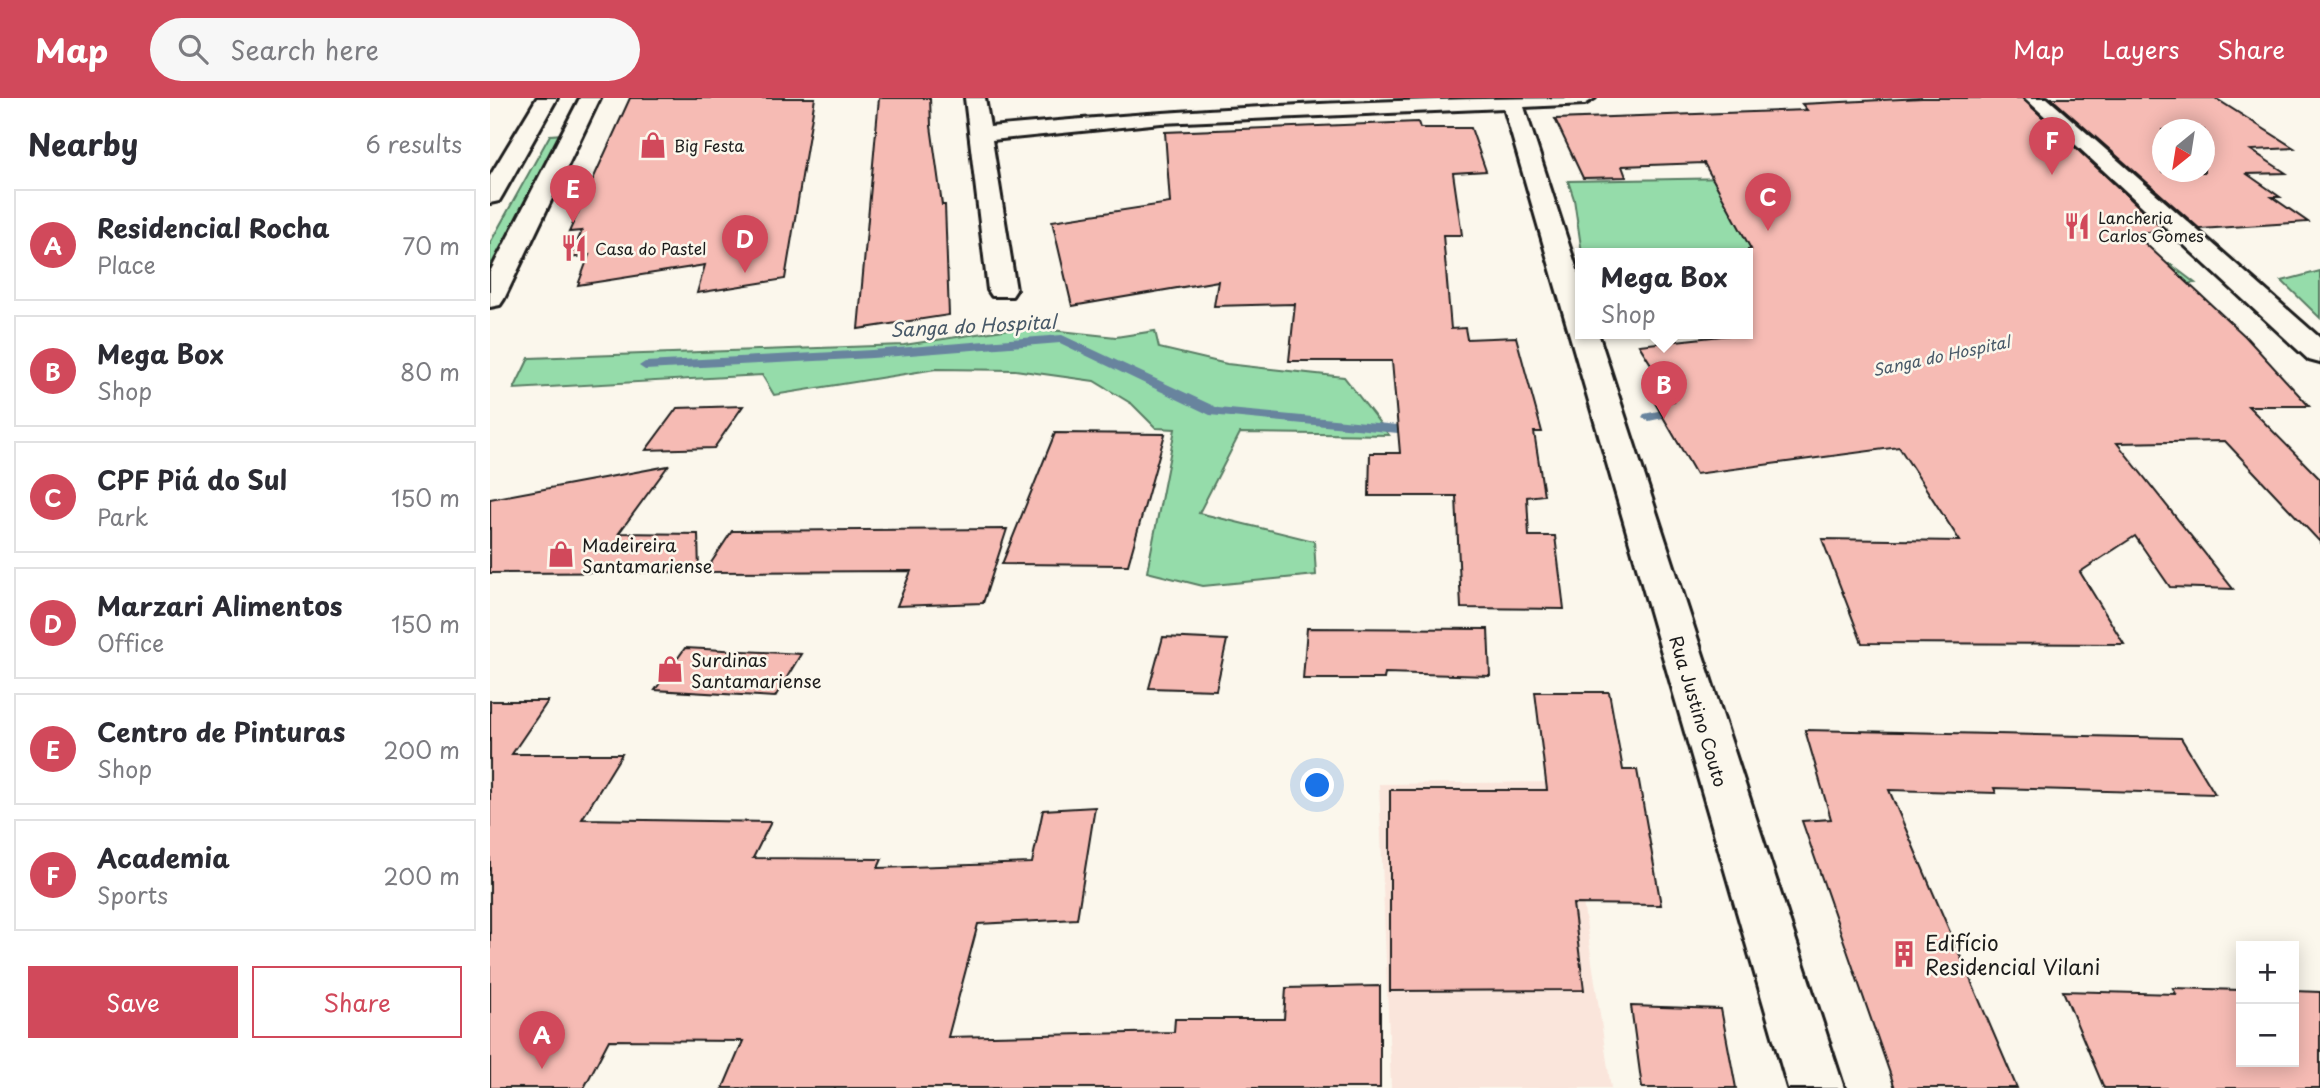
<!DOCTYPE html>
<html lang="en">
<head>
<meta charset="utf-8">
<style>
  :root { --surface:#fff; --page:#f7f7f7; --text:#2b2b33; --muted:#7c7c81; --line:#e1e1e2; --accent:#d1495b }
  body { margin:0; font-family:"Playpen Sans",sans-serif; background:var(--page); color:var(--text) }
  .controls { position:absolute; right:21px; bottom:21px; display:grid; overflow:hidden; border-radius:0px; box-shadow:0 4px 18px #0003 }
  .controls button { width:63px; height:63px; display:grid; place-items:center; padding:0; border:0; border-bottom:2px solid var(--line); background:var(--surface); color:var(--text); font:35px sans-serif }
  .compass { position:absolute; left:1662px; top:21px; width:63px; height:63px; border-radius:50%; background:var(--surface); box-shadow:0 4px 18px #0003; rotate:210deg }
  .you { position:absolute; left:828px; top:688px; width:24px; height:24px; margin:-18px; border:5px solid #fff; border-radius:50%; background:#1a73e8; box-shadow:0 0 0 10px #1a73e833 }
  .badge { display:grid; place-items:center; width:46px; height:46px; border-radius:50%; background:var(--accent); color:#fff; font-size:23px; font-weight:700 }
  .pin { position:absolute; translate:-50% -58px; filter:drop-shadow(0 2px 4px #0008) }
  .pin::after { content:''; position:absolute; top:37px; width:24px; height:21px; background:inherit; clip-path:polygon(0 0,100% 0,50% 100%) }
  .popup { position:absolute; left:1085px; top:150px; width:178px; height:91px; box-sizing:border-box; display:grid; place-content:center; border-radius:0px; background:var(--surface); filter:drop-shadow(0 2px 5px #0005); font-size:23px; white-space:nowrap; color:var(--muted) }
  .popup b { font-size:26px; color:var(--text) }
  .popup::after { content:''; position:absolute; left:50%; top:100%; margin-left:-14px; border:14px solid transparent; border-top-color:var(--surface) }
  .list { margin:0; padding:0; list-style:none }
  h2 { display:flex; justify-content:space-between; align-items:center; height:91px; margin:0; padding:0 28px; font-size:30px }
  h2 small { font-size:23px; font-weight:400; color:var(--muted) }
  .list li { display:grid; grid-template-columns:46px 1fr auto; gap:21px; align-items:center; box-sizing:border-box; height:112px; margin:0 14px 14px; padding:0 14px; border:2px solid var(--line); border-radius:0px }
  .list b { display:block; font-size:26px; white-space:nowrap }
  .list p { margin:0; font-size:23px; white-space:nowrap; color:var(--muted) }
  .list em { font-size:23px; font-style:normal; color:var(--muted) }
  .actions { display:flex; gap:14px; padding:21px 28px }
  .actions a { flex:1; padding:16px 0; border:2px solid var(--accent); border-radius:0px; text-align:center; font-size:24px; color:var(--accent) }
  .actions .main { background:var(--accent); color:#fff }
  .icon { flex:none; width:38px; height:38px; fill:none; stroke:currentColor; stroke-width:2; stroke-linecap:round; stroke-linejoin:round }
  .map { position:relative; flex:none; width:1830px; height:990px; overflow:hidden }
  header { display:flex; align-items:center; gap:42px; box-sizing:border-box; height:98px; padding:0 35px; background:var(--accent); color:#fff }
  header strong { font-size:33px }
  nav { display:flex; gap:38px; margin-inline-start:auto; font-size:24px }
  .search { width:490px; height:63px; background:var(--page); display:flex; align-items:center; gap:18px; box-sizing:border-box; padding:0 24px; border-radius:38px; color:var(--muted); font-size:26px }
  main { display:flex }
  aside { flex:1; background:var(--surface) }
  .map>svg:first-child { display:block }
</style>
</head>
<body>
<header>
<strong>Map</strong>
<div class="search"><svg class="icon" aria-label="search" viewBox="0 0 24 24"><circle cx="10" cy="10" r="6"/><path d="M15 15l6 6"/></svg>Search here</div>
<nav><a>Map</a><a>Layers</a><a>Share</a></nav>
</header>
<main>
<aside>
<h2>Nearby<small>6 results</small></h2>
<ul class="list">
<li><span class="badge">A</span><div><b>Residencial Rocha</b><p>Place</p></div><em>70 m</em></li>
<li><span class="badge">B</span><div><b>Mega Box</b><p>Shop</p></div><em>80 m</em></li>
<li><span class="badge">C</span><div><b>CPF Piá do Sul</b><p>Park</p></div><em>150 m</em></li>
<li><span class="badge">D</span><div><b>Marzari Alimentos</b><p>Office</p></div><em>150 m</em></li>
<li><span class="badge">E</span><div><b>Centro de Pinturas</b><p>Shop</p></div><em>200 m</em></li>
<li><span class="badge">F</span><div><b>Academia</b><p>Sports</p></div><em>200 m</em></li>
</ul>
<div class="actions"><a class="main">Save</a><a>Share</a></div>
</aside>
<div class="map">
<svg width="1830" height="990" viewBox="0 0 1830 990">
  <rect width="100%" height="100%" fill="#fbf7ec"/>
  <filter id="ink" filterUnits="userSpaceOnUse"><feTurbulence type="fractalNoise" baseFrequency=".0143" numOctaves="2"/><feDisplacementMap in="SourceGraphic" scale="14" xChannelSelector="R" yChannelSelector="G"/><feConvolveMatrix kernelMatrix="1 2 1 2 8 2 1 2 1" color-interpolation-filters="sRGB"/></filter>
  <g filter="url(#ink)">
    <!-- built -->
    <polygon fill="#fae5db" points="1075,684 1121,990 901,990 889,686"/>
    <!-- green -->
    <g fill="#95dcaa" stroke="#587c63" stroke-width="2">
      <polygon points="74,36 0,172 0,145 60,37"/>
      <polygon points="1415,77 1496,166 1680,166 1705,185 1589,195 1258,155 1092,155 1084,101 1078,83"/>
      <polygon points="1830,173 1830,220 1792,183"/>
      <polygon points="533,229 626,239 665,233 669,250 737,266 854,279 899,337 750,335 709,415 824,443 826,477 713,488 657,474 685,331 666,330 642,306 604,283 525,272 446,271 284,297 272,277 24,291 39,260 414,247"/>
    </g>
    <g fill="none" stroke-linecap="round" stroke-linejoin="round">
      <!-- stream -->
      <g fill="#67849e" fill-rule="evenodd">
        <polygon points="572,237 728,310 929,329 936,333 929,337 720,317 570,245 382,260 155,272 149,268 155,264 382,252"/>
        <polygon points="1191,308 1198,312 1196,315 1159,323 1152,319 1154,316"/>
      </g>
    </g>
    <!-- building -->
    <g fill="#f6bbb4" stroke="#1c1c1c" stroke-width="2" fill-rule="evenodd">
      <polygon points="140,0 325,0 295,181 207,195 215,167 88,187 99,157 80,160 92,133 79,134"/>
      <polygon points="389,0 440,0 441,28 452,107 455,107 459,217 368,231"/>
      <polygon points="1432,0 1532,0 1675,133 1644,135 1755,238 1819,308 1758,308 1830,381 1830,444 1735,343 1627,345 1743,491 1680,489 1645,438 1590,474 1634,546 1372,545 1332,441 1470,443 1409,349 1206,376 1165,305 1184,303 1149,247 1258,235 1258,151 1261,151 1214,65 1132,68 1136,79 1093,80 1065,21 1317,12 1312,6"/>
      <path d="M 1561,0 L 1725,0 L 1804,50 L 1761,52 L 1796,75 L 1757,76 L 1790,99 L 1782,99 L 1818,124 L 1710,131 ZM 1672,32 L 1714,32 L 1714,74 L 1672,74 Z"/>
      <polygon points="928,24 930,30 981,30 996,73 963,75 972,137 953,137 961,231 975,230 977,241 1026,239 1052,334 1044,334 1054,397 1037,399 1039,438 1065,438 1074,511 971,510 966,398 879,398 880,355 910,355 902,263 799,263 805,206 724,208 728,183 582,208 562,123 680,105 675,34"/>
      <polygon points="253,308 224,350 156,352 187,310"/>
      <polygon points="565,335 675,336 638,467 512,466"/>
      <polygon points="178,368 129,435 208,436 209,474 0,475 0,401"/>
      <polygon points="517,431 493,505 407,508 421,473 215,474 242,433"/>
      <polygon points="817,530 998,531 1000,578 895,575 894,581 813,581"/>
      <polygon points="673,539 737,542 726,592 659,590"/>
      <polygon points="195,550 311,556 285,599 165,592"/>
      <polygon points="1045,594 1119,594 1133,672 1147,672 1171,807 1083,806 1094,892 900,893 900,692 1057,692"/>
      <polygon points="0,603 58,603 22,656 132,656 92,721 281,724 263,760 392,761 388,770 542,765 553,712 605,709 587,821 488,826 458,939 684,934 685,921 794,921 796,890 890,888 890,990 233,990 253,943 119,942 94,990 0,990"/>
      <polygon points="1315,632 1691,640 1725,696 1504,690 1506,695 1399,692 1527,990 1405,990 1312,723 1341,721"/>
      <polygon points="1683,890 1751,892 1751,964 1804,964 1804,893 1830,894 1830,990 1614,990 1573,893 1686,896"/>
      <polygon points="1141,908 1231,911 1246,990 1152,990"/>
    </g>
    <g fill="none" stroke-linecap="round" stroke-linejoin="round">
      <defs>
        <path id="street" d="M 475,0 L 495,0 L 500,29 C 702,10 903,0 1105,0 L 1095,6 L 1034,9 L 1090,181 L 1090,235 L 1108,235 L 1354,990 L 1298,990 L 1014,10 L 671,25 L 502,42 L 526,192 L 522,198 L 502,198 L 498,192 Z"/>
        <g id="secondary">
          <polygon points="47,0 67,0 12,98 9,103 0,105 0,78"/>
          <polygon points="90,0 110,0 14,201 10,207 0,209 0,174"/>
          <polygon points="1535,0 1557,0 1830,240 1830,265 1819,262"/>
        </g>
      </defs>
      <!-- street casing -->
      <use href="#street" stroke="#1c1c1c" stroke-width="6"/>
      <!-- secondary casing -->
      <use href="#secondary" stroke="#1c1c1c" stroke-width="6"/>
      <!-- street -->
      <use href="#street" fill="#fbf7ec" fill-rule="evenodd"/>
      <!-- secondary -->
      <use href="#secondary" fill="#fbf7ec" fill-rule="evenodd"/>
    </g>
  </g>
  <!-- icons -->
  <defs>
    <symbol id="shop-bare" viewBox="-9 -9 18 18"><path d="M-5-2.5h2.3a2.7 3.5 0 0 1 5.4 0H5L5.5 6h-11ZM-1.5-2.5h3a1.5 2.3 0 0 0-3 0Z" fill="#d1495b" stroke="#fbf7ec" stroke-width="2.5" paint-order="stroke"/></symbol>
    <symbol id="restaurant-bare" viewBox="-9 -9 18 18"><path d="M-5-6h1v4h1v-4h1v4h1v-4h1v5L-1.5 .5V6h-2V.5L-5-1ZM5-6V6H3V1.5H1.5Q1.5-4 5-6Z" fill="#d1495b" stroke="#fbf7ec" stroke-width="2.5" paint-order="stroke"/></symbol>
    <symbol id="building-bare" viewBox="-9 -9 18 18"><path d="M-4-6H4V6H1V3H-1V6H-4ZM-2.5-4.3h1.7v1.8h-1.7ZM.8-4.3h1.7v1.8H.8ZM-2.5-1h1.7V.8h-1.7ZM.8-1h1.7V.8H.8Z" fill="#d1495b" stroke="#fbf7ec" stroke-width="2.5" paint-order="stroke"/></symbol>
  </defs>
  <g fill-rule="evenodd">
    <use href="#shop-bare" x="144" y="28" width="38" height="38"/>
    <use href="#restaurant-bare" x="1568" y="109" width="38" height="38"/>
    <use href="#restaurant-bare" x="65" y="131" width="38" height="38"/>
    <use href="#shop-bare" x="52" y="437" width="38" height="38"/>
    <use href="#shop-bare" x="161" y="552" width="38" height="38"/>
    <use href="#building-bare" x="1395" y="837" width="38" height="38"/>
  </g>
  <g text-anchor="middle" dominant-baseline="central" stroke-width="5" stroke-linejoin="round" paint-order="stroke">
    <!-- far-poi labels -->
    <g font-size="16" fill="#1c1c1c" stroke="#fbf7ec" text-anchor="start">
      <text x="184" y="47">Big Festa</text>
      <text x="1608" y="119">Lancheria<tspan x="1608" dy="18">Carlos Gomes</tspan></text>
      <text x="105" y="150">Casa do Pastel</text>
    </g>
    <!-- far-water labels -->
    <g font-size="16" font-style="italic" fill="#485968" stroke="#fbf7ec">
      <text transform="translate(1451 257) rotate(-12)">Sanga do Hospital</text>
    </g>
    <!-- poi labels -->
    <g font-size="18" fill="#1c1c1c" stroke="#fbf7ec" text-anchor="start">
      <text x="92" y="446">Madeireira<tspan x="92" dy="21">Santamariense</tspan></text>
      <text x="201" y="561">Surdinas<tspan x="201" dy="21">Santamariense</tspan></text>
    </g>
    <!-- street labels -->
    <g font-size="18" fill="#1c1c1c" stroke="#fbf7ec">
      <text transform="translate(1209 613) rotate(73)">Rua Justino Couto</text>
    </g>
    <!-- water labels -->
    <g font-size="19" font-style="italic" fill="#485968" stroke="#fbf7ec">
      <text transform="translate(483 227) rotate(-3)">Sanga do Hospital</text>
    </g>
    <!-- near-poi labels -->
    <g font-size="21" fill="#1c1c1c" stroke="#fbf7ec" text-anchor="start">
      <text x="1435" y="844">Edifício<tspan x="1435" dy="24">Residencial Vilani</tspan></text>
    </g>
  </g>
</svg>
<div class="controls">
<button>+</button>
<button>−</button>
</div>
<svg class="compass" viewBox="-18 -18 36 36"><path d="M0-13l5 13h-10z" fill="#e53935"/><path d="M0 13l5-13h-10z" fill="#7c7c81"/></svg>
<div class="you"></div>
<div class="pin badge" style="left:52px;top:971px">A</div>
<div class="pin badge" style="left:1174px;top:321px">B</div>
<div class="popup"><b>Mega Box</b>Shop</div>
<div class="pin badge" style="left:1278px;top:133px">C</div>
<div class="pin badge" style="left:255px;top:175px">D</div>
<div class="pin badge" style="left:83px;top:125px">E</div>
<div class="pin badge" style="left:1562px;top:77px">F</div>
</div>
</main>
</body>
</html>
